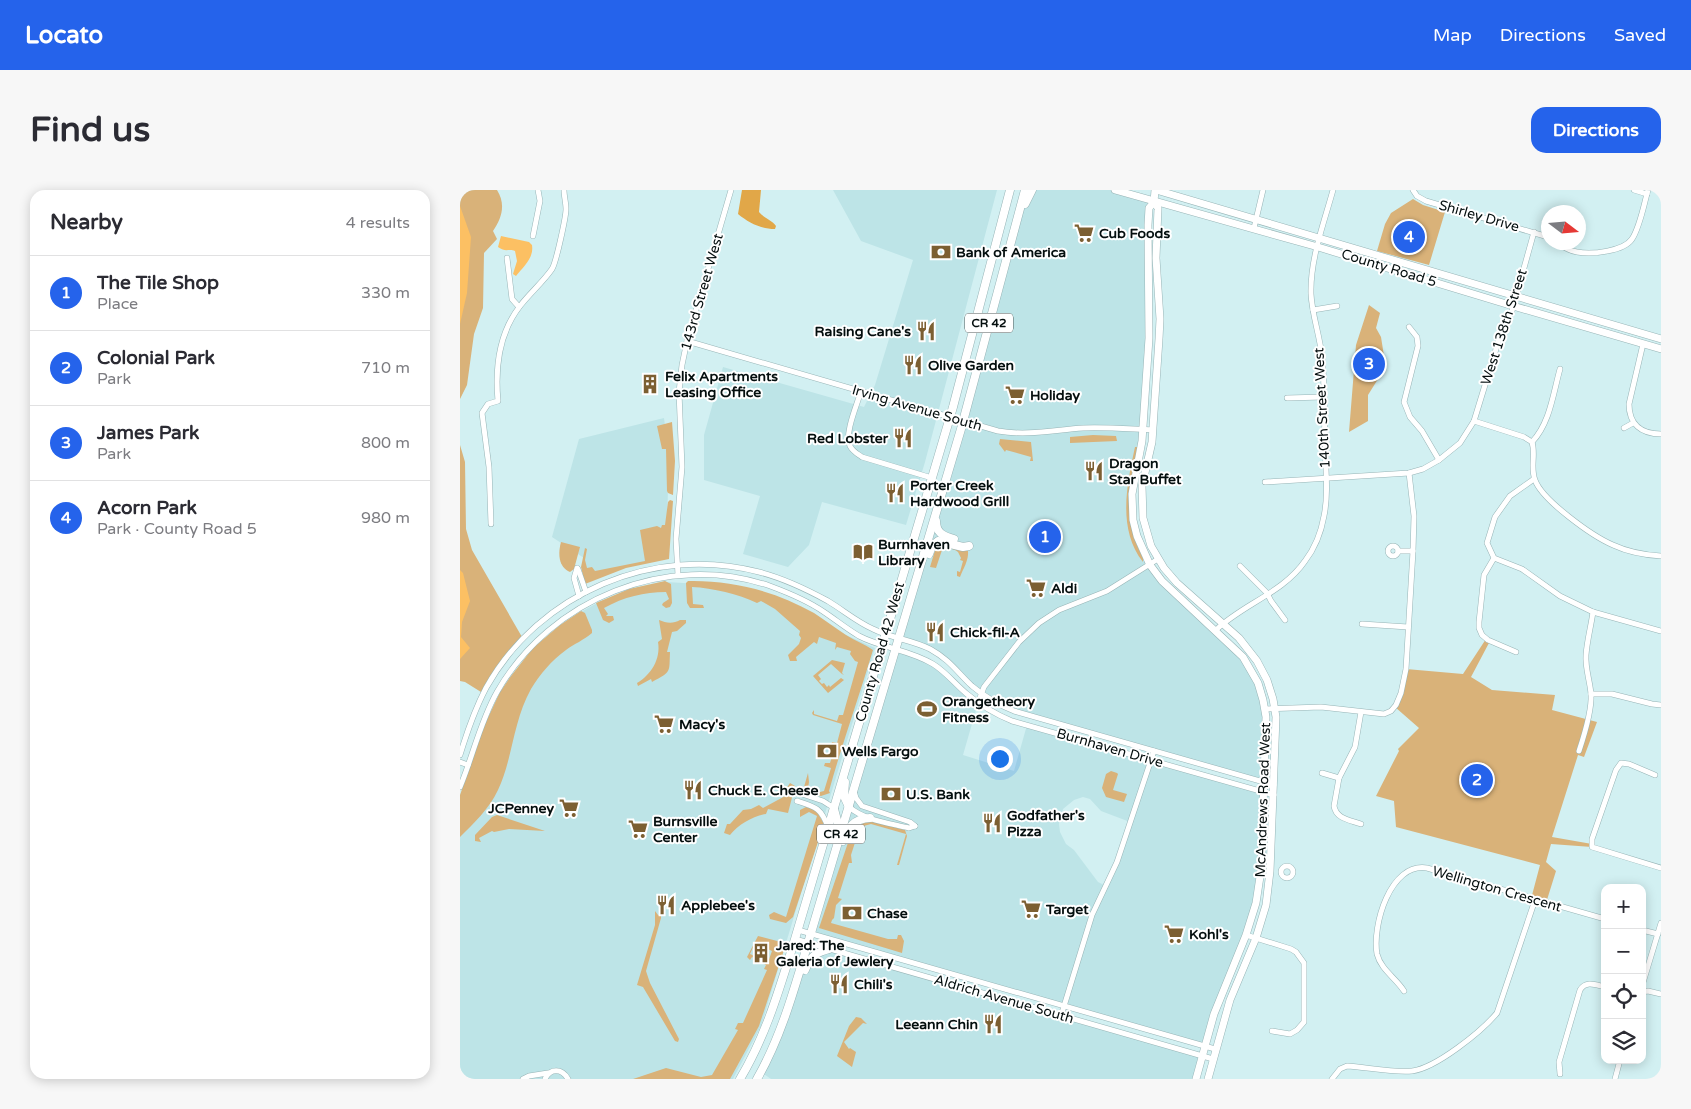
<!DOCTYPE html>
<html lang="en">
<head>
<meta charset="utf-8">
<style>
  :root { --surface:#fff; --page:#f7f7f7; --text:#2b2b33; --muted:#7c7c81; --line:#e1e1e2; --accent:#2563eb }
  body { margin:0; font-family:"Varela Round",sans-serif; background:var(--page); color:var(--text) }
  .controls { position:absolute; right:15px; bottom:15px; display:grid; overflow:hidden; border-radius:10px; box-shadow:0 2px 12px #0003 }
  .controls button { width:45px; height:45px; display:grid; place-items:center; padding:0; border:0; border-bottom:1px solid var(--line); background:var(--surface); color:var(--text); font:25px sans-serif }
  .compass { position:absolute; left:1081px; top:15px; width:45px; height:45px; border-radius:50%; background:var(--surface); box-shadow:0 2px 12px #0003; rotate:106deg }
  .you { position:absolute; left:539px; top:568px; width:18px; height:18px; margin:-12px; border:4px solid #fff; border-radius:50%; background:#1a73e8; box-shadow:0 0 0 8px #1a73e833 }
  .badge { display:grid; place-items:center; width:32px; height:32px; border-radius:50%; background:var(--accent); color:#fff; font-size:16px; font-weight:700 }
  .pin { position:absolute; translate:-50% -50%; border:2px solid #fff; box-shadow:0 1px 5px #0006 }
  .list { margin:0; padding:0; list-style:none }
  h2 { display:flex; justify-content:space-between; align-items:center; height:65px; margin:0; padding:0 20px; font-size:21px }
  h2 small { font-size:16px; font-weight:400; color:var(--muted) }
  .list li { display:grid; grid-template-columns:32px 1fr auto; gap:15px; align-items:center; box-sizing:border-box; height:75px; padding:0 20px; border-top:1px solid var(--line) }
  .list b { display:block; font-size:19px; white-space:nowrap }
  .list p { margin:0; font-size:16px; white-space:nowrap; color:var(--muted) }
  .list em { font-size:16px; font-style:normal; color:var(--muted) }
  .icon { flex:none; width:28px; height:28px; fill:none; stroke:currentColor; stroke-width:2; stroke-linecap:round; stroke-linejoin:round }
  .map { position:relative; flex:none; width:1201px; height:889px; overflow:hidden; border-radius:15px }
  header { display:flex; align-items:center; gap:30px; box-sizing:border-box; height:70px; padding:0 25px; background:var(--accent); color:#fff }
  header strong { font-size:24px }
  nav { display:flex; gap:28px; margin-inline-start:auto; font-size:18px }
  .intro { display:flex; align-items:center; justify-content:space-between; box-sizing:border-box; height:120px; padding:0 30px }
  h1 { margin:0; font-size:35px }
  .button { padding:12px 22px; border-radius:15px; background:var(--accent); color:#fff; font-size:18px; font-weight:700 }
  main { display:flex; gap:30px; padding:0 30px }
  aside { flex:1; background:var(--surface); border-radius:15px; box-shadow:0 2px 12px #0003 }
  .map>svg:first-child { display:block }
</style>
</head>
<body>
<header>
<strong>Locato</strong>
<nav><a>Map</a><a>Directions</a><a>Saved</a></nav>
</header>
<div class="intro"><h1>Find us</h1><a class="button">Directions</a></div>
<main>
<aside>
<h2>Nearby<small>4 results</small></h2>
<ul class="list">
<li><span class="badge">1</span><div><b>The Tile Shop</b><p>Place</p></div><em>330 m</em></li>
<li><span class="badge">2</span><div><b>Colonial Park</b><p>Park</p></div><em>710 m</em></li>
<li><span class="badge">3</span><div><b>James Park</b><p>Park</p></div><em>800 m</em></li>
<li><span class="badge">4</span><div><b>Acorn Park</b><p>Park · County Road 5</p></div><em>980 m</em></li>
</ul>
</aside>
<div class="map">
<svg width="1201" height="889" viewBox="0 0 1201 889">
  <rect width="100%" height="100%" fill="#d2f0f2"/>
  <!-- built -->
  <g fill="#bde4e7" fill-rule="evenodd">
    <polygon points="373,0 537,0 465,272 446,335 362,312 349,355 328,377 283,364 300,306 244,290 244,245 263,177 404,217 415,195 453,70 401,51"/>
    <polygon points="565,0 655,0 694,12 689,18 689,148 672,316 690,375 777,460 803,510 804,592 554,521 528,508 477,464 439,448"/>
    <polygon points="204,228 209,265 206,367 127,384 124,368 92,347 119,249"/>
    <polygon points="206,392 277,396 415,458 301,836 273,889 0,889 0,607 119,423 139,412"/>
    <path d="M 435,459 L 473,474 L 518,513 L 503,565 L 554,581 L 567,535 L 804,603 L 796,713 L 744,856 L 351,744 ZM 623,607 L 630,609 L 641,621 L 670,632 L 646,696 L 638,692 L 614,660 L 606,654 L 600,642 L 599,634 L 603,619 L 614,610 Z"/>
    <polygon points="369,759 741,865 736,889 311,889 301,882 348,771"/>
  </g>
  <!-- green -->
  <g fill="#d9b279">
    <path d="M 0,0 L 37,0 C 46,14 42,28 33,41 L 37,49 L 24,63 L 23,118 L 14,144 L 7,195 L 0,209 Z"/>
    <polygon points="953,9 963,15 985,22 969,75 917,61 925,34 931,23"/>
    <polygon points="909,115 920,123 916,138 921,147 924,166 923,181 908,205 908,231 889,242 896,155"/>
    <polygon points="212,232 215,271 213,305 208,303 207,301 206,259 202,259 197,236"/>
    <polygon points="633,245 656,246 657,251 610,253 610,247"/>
    <polygon points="540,249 571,252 573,271 570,271 571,267 546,260 545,262 539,254"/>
    <polygon points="0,255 5,272 6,339 12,360 62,447 36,477 21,502 5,492 0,491"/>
    <path d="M 675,257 L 678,257 C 670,300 661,326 683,368 L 683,372 C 657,339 667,294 675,257 Z"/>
    <polygon points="210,310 213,311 209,369 166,378 125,394 121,377 125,358 127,359 125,370 127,378 132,377 135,381 185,371 180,340 197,336 201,338 202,335 205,335 208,312"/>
    <path d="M 101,352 L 120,357 L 114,379 L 110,382 C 98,377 98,363 101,352 Z"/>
    <path d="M 477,354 L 508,361 C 509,370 503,379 500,387 L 497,386 L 497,381 L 500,382 L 503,371 L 500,370 L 501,368 L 498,362 C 494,359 488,357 482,360 L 476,378 L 470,377 Z"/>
    <path d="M 205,391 L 211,394 L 212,413 L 210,417 L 206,418 L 202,415 L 203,413 L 209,409 L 206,402 C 184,402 164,407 144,418 L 148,424 L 146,426 L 153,426 L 154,430 L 149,433 L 143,430 L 136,413 L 169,399 Z"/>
    <path d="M 228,391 C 272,390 315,401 354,423 C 365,430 375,438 386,445 C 395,451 405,454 413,460 C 399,507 382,554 369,601 L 370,603 L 361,606 L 348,603 L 344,597 L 348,583 L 349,592 L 348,598 L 360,602 L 364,601 L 371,578 L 364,576 L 365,573 L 370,573 L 374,560 L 370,559 L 372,552 L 377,553 L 382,534 L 353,525 L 352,523 L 354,520 L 354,524 L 377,531 L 379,525 L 383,525 L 398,472 L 395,471 L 390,464 L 391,461 L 377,457 L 375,460 L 376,453 L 359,447 L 357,454 L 354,452 L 336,467 L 337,471 L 330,471 L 328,465 L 339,454 L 341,448 L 339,445 L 340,441 L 315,419 L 301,411 L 297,413 C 278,404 253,398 232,397 L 233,414 L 243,415 L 244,418 L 230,418 L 227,413 L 226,393 Z"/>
    <path d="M 121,421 L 125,423 L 132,440 L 132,443 C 124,450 114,454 106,460 C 92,470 80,484 71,499 C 53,531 53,568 38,600 C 29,619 14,633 0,647 L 0,605 L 25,534 L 40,502 L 51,486 L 73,458 L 100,435 Z"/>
    <path d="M 199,430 C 206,433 213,434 220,430 L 226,430 L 226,433 L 217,441 L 212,442 L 207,462 L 210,462 C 209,483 212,481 192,492 L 191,489 L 178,496 L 177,493 C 191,485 201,469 198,452 L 202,449 Z"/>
    <polygon points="1026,449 1030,451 1011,487 1032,500 1095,505 1092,520 1137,532 1124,567 1118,565 1092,647 1132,654 1132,657 1091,654 1086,672 1096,681 1086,713 1071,709 1080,675 936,637 934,611 916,606 939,561 938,559 959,538 935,517 946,479 1003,484"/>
    <polygon points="372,470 385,473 382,483 384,485 382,484 371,474 358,485 361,489 359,491 362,494 364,493 367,497 369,495 370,497 381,488 384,490 368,503 353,486"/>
    <polygon points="651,581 657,583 658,584 653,600 667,604 664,612 646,607 642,598 646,584"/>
    <path d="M 330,593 L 335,596 L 328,623 L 308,619 L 306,624 C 293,626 278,635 270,645 L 264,643 L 267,634 L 270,634 L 283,620 L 291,619 L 299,615 L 303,618 L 327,605 L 324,602 Z"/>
    <polygon points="346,617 356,620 364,634 333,727 326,733 310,729 309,725 314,722 326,727 357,626 349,622 340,627 340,620"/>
    <polygon points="37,625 85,641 49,639 34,642 32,641 19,648 21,652 15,651 15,645 32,627"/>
    <polygon points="406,630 445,640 447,646 439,675 437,675 446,644 411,634 400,637 391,665 392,673 389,673 378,708 382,709 376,715 374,728 372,730 371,733 428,749 437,749 438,745 441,745 444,751 442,763 359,738 393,638"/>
    <polygon points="195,721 198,725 201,726 201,728 186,781 190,793 219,849 218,852 215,851 183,797 177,795 195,735"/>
    <polygon points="298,746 321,752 325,757 299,836 270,889 173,889 206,878 241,887 252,885 278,840 275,839 278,833 283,833 307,780 304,779 306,775 300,772 301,769 308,772 312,761 295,753 290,764 297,767 296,769 292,767 290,770 287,767"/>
    <polygon points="396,827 401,828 407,834 403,833 384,852 389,859 390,858 396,862 392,877 377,866 389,836"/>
  </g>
  <!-- forest -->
  <path fill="#e1a748" d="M 282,0 L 301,0 L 299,22 C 304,28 312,30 316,36 L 315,39 C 301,39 289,33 278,24 Z"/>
  <!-- water -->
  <g fill="#fcc063">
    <polygon points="0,16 11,47 7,103 0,134"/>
    <path d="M 41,46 L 69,52 L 72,55 C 74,68 64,76 56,86 L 53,84 L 57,71 L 55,61 C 49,58 46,63 38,57 Z"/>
    <polygon points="0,380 3,383 10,411 2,432 1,447 10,458 0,469"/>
  </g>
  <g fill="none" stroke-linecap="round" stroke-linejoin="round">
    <defs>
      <g id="minor">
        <polyline points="953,0 957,6 966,11 1088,47"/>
        <polyline points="1174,0 1187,4"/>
        <polyline points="794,38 803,0"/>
        <polyline points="73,46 80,11 78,0"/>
        <path d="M 1096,52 C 1103,57 1109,61 1117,62 C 1132,65 1164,61 1172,49 C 1180,37 1184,14 1188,0"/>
        <polyline points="47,68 52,109 59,117"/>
        <polyline points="853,120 877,116"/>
        <polyline points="949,137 957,147 958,156 944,212 950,227 962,241 979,270"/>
        <path d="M 227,151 L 538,241 C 567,246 594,240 623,238 C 646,237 669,239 693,240"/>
        <path d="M 1183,154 L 1169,214 C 1169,234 1181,244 1201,244"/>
        <path d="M 1100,179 C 1093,204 1090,233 1072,252 C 1076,265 1070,277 1075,290 C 1082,310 1132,346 1153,355 C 1168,362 1184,365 1201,366"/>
        <path d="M 401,201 C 397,215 384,244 390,256 C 393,262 398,264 402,267 L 472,288"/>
        <polyline points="827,208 863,207"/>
        <polyline points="1014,231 1064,247 1072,252"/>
        <polyline points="1164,238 1173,233"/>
        <polyline points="805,292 949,283 963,279 979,270 1000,253 1014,231 1040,146 1052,121 1074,42"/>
        <path d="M 31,334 L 29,277 L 22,223 L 28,214 L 38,211 C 35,179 39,143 60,116 C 70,103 83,92 92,79 C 96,73 106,27 106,19 C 106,13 104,6 104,0"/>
        <circle cx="933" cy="361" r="5"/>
        <polyline points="938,361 953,361"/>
        <polyline points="1034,368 1062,379 1100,406 1133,422 1201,441"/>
        <polyline points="780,376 807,403 811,411 825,430"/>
        <polyline points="117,378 114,388 119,406"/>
        <polyline points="118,379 126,402"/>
        <polyline points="218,385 216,349 222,277 219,202 222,175 227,151 271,0"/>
        <polyline points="902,434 948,437"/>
        <path d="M 756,440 C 783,414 823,403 845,371 C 855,358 861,343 864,326 C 869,302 865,275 865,251 C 864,223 865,195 862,167 C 860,146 852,125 851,104 C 850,69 864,33 873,0"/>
        <polyline points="1056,462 1028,450 1022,445 1019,438 1019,432 1024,385 1034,368 1027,353 1035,327 1050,306 1074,289"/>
        <polyline points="1131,504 1152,504 1192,514 1201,515"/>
        <polyline points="518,513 524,497 559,452 579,433 599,420 647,401 698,369"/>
        <polyline points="805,519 861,517 924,524 931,521 936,515 941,503 946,479 953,361 954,326 949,283"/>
        <path d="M 1119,561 C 1124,546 1132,519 1131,504 C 1130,491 1125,478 1126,465 C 1127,451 1131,436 1133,422"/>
        <path d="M 0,565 C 7,542 15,519 26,498 C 79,403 194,354 299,382 C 323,388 346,399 368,411 C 383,420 397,432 413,439 C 431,448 452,450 470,459 C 490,470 497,482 512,496 C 525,507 539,515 554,521 L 814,595"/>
        <polyline points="0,572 8,575"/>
        <polyline points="862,583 879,588"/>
        <polyline points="1195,585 1169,574 1161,573 1156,580 1132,649 1132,657 1201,678"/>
        <path d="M 0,597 C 13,566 20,532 37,502 C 90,409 207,361 310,396 C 329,403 348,411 364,422 C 376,430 387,439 399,446 C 422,458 450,460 473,474 C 486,482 495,494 507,504 C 520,515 535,524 552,531 L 814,605"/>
        <polyline points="394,601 396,608 402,616 450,632 455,636"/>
        <polyline points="339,603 363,611 374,618"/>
        <path d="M 337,611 C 356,617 361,618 368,637"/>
        <path d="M 389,617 C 404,630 429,633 449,638 L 455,636"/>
        <path d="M 901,634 C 890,630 876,629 874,616 L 879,588 L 895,557 L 901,522"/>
        <circle cx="827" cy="682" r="6"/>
        <polyline points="338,740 755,859"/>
        <polyline points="1182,740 1198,744"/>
        <polyline points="786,745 831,759 836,762 844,773 844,832 837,840 830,844 812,841"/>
        <polyline points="335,749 753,869"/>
        <polyline points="1182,796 1201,733"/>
        <path d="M 944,801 C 936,788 921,780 917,764 C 912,736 930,672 967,678 L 1145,729"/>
        <polyline points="1182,802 1188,801 1201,804"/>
        <polyline points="601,826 632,725 657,672 694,561"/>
        <path d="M 1100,884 L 1099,872 L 1120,800 C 1126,790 1136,795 1145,797"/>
        <polyline points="63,889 69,886 88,883"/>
        <path d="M 85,889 C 90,878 102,878 108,889"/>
        <path d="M 872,889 L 880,879 L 887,876 C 905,877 935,883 952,881 C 976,878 1021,842 1037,823 L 1075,710"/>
        <polyline points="1155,889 1160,870"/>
      </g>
      <g id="major">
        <polyline points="655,0 858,57 1053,116 1201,159"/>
        <polyline points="695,0 694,12 689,18 688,35 689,148 682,251 672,304 673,330 677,346 690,375 702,391 783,467 798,493 803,510 806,527 801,680 796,713 786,745 754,824 736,889"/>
        <polyline points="696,0 1201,149"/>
        <polyline points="694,12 698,18 696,68 700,129 699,149 692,252 682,296 683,328 691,356 704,378 717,393 779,448 797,471 807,490 813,509 816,527 810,681 806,715 796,748 770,810 748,889"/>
      </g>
      <g id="highway">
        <polyline points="565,14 572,0"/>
        <path d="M 476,331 C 476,343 483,346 494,349"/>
        <polyline points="469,364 472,356 478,351 503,357 509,356"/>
        <polyline points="385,592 384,606 389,617"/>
        <polyline points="374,619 378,634 376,644"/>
        <path d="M 383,651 C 389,637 393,629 410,628"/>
        <path d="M 345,780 C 350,767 356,762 369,759"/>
        <path d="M 280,889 C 306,846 320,797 335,749 L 493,217 L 550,0"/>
        <path d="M 297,889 C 321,847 334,800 348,753 L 501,239 L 565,0"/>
      </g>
    </defs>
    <!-- minor casing -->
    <use href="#minor" stroke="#97b4b6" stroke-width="6"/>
    <!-- major casing -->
    <use href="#major" stroke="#97b4b6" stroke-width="8"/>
    <!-- highway casing -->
    <use href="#highway" stroke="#97b4b6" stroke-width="9"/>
    <!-- minor -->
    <use href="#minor" stroke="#fff" stroke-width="5"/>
    <!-- major -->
    <use href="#major" stroke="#fff" stroke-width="7"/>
    <!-- highway -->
    <use href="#highway" stroke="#fff" stroke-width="8"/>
  </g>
  <!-- icons -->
  <defs>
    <symbol id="supermarket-bare" viewBox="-9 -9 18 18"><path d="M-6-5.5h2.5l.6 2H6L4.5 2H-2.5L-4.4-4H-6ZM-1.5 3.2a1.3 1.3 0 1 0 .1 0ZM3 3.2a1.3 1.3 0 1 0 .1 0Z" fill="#7c5f32" stroke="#fff" stroke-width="2.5" paint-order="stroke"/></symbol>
    <symbol id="bank-bare" viewBox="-9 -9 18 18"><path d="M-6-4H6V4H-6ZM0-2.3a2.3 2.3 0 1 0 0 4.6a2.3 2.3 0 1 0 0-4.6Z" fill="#7c5f32" stroke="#fff" stroke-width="2.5" paint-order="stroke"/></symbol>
    <symbol id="restaurant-bare" viewBox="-9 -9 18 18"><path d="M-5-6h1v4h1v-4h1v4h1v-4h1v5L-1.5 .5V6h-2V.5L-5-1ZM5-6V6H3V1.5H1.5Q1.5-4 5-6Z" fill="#7c5f32" stroke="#fff" stroke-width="2.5" paint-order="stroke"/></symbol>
    <symbol id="building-bare" viewBox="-9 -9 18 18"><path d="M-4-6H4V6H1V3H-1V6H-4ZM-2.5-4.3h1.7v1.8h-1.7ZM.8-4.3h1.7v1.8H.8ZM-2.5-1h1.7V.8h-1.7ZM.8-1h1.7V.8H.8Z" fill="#7c5f32" stroke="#fff" stroke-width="2.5" paint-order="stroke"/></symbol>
    <symbol id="library-bare" viewBox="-9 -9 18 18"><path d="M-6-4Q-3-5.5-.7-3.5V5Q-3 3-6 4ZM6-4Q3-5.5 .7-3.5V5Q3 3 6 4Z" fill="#7c5f32" stroke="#fff" stroke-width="2.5" paint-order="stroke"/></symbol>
    <symbol id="stadium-bare" viewBox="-9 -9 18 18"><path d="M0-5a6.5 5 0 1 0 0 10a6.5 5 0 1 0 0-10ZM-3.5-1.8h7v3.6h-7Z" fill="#7c5f32" stroke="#fff" stroke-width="2.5" paint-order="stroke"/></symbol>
  </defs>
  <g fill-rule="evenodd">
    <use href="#supermarket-bare" x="610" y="29" width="28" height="28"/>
    <use href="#bank-bare" x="467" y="48" width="28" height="28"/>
    <use href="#restaurant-bare" x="452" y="127" width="28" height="28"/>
    <use href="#restaurant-bare" x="439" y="161" width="28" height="28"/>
    <use href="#building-bare" x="176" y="180" width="28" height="28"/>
    <use href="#supermarket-bare" x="541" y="191" width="28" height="28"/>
    <use href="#restaurant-bare" x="429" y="234" width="28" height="28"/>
    <use href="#restaurant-bare" x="620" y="267" width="28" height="28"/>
    <use href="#restaurant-bare" x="421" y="289" width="28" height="28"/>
    <use href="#library-bare" x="389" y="348" width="28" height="28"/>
    <use href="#supermarket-bare" x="562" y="384" width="28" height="28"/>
    <use href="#restaurant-bare" x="461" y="428" width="28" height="28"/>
    <use href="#stadium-bare" x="453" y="505" width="28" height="28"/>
    <use href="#supermarket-bare" x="190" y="520" width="28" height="28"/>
    <use href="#bank-bare" x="353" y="547" width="28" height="28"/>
    <use href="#restaurant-bare" x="219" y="586" width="28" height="28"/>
    <use href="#bank-bare" x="417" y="590" width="28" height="28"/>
    <use href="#supermarket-bare" x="95" y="604" width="28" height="28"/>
    <use href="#restaurant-bare" x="518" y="619" width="28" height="28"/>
    <use href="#supermarket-bare" x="164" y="625" width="28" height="28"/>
    <use href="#restaurant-bare" x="192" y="701" width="28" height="28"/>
    <use href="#supermarket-bare" x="557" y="705" width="28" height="28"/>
    <use href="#bank-bare" x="378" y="709" width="28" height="28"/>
    <use href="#supermarket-bare" x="700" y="730" width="28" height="28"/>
    <use href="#building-bare" x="287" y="749" width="28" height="28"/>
    <use href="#restaurant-bare" x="365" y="780" width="28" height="28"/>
    <use href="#restaurant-bare" x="519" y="820" width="28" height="28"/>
  </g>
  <g text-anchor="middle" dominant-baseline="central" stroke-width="4" stroke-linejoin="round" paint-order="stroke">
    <!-- shield labels -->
    <g fill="#fff" stroke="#4f5656" stroke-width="1">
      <rect x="505" y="123.5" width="48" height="19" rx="4"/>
      <rect x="357" y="634.5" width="48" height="19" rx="4"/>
    </g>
    <g font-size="12" font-weight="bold" fill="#040e0e">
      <text x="529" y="133">CR 42</text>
      <text x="381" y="644">CR 42</text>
    </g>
    <!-- street labels -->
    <g font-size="14" fill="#040e0e" stroke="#fff">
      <text transform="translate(1019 26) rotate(16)">Shirley Drive</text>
      <text transform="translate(929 78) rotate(17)">County Road 5</text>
      <text transform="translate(242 102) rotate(-74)">143rd Street West</text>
      <text transform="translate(1044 137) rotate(-72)">West 138th Street</text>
      <text transform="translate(457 218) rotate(16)">Irving Avenue South</text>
      <text transform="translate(862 218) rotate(-93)">140th Street West</text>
      <text transform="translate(420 462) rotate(-74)">County Road 42 West</text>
      <text transform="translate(650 558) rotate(16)">Burnhaven Drive</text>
      <text transform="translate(803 610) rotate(-88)">McAndrews Road West</text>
      <text transform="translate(1037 699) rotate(16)">Wellington Crescent</text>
      <text transform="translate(544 809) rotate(16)">Aldrich Avenue South</text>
    </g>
    <!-- poi labels -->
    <g font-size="14" font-weight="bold" fill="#040e0e" stroke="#fff" text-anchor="start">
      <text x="639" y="43">Cub Foods</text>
      <text x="496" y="62">Bank of America</text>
      <text x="451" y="141" text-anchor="end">Raising Cane's</text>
      <text x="468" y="175">Olive Garden</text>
      <text x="205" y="186">Felix Apartments<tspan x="205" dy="16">Leasing Office</tspan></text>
      <text x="570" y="205">Holiday</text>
      <text x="428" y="248" text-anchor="end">Red Lobster</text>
      <text x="649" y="273">Dragon<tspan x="649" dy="16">Star Buffet</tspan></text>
      <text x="450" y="295">Porter Creek<tspan x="450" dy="16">Hardwood Grill</tspan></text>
      <text x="418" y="354">Burnhaven<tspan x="418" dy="16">Library</tspan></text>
      <text x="591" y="398">Aldi</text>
      <text x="490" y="442">Chick-fil-A</text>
      <text x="482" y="511">Orangetheory<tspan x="482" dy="16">Fitness</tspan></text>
      <text x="219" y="534">Macy's</text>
      <text x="382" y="561">Wells Fargo</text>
      <text x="248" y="600">Chuck E. Cheese</text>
      <text x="446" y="604">U.S. Bank</text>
      <text x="94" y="618" text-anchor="end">JCPenney</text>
      <text x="547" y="625">Godfather's<tspan x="547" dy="16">Pizza</tspan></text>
      <text x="193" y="631">Burnsville<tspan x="193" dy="16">Center</tspan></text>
      <text x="221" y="715">Applebee's</text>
      <text x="586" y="719">Target</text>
      <text x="407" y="723">Chase</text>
      <text x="729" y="744">Kohl's</text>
      <text x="316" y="755">Jared: The<tspan x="316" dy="16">Galeria of Jewlery</tspan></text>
      <text x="394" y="794">Chili's</text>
      <text x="518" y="834" text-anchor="end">Leeann Chin</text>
    </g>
  </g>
</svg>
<div class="controls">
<button>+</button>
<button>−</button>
<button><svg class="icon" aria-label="locate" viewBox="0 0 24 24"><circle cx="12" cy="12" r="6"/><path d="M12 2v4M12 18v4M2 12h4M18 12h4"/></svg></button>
<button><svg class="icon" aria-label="layers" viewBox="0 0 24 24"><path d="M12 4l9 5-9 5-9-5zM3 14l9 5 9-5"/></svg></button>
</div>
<svg class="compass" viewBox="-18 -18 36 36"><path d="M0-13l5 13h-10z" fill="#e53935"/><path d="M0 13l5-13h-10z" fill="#7c7c81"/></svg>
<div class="you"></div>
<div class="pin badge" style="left:585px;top:347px">1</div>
<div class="pin badge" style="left:1017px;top:590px">2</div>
<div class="pin badge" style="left:909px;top:174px">3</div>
<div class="pin badge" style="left:949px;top:47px">4</div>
</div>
</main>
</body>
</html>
